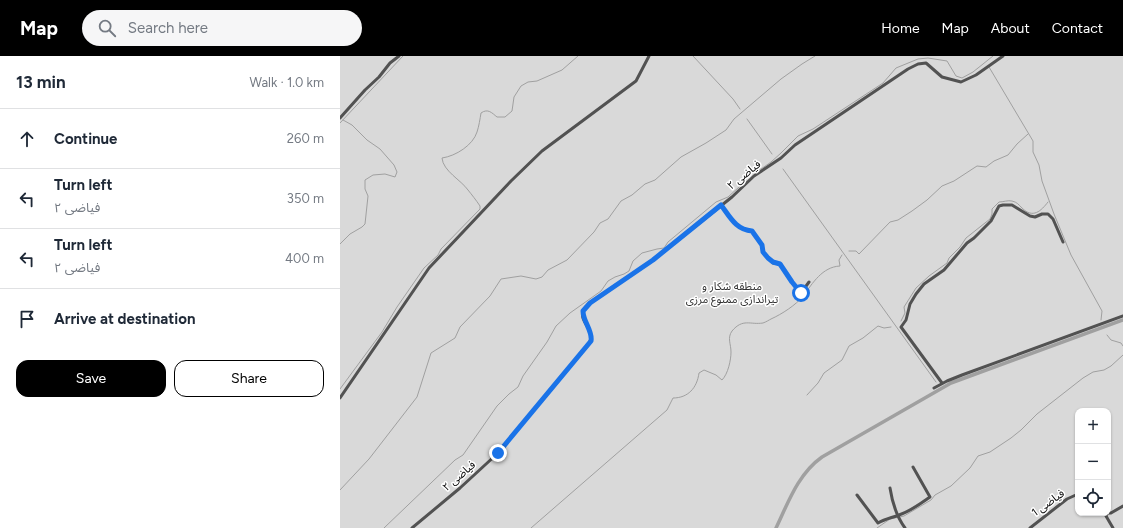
<!DOCTYPE html>
<html lang="en">
<head>
<meta charset="utf-8">
<style>
  :root { --surface:#fff; --page:#f6f6f7; --text:#1f2937; --muted:#747a83; --line:#e0e1e3; --accent:#000 }
  body { margin:0; font-family:Figtree,"Noto Sans Arabic",sans-serif; background:var(--page); color:var(--text) }
  .controls { position:absolute; right:12px; bottom:12px; display:grid; overflow:hidden; border-radius:8px; box-shadow:0 1px 3px #0004 }
  .controls button { width:36px; height:36px; display:grid; place-items:center; padding:0; border:0; border-bottom:1px solid var(--line); background:var(--surface); color:var(--text); font:20px sans-serif }
  .stop { position:absolute; width:12px; height:12px; margin:-9px; border:3px solid #1a73e8; border-radius:50%; background:#fff }
  .stop.end { background:#1a73e8; border-color:#fff; box-shadow:0 1px 4px #0008 }
  .list { margin:0; padding:0; list-style:none }
  h2 { display:flex; justify-content:space-between; align-items:center; height:52px; margin:0; padding:0 16px; font-size:17px }
  h2 small { font-size:13px; font-weight:400; color:var(--muted) }
  .list li { display:grid; grid-template-columns:26px 1fr auto; gap:12px; align-items:center; box-sizing:border-box; height:60px; padding:0 16px; border-top:1px solid var(--line) }
  .list b { display:block; font-size:15px; white-space:nowrap }
  .list p { margin:0; font-size:13px; white-space:nowrap; color:var(--muted) }
  .list em { font-size:13px; font-style:normal; color:var(--muted) }
  .actions { display:flex; gap:8px; padding:12px 16px }
  .actions a { flex:1; padding:9px 0; border:1px solid var(--accent); border-radius:12px; text-align:center; font-size:14px; color:var(--accent) }
  .actions .main { background:var(--accent); color:#fff }
  .icon { flex:none; width:22px; height:22px; fill:none; stroke:currentColor; stroke-width:2; stroke-linecap:round; stroke-linejoin:round }
  .map { position:relative; flex:none; width:783px; height:472px; overflow:hidden }
  header { display:flex; align-items:center; gap:24px; box-sizing:border-box; height:56px; padding:0 20px; background:var(--accent); color:#fff }
  header strong { font-size:19px }
  nav { display:flex; gap:22px; margin-inline-start:auto; font-size:14px }
  .search { width:280px; height:36px; background:var(--page); display:flex; align-items:center; gap:10px; box-sizing:border-box; padding:0 14px; border-radius:22px; color:var(--muted); font-size:15px }
  main { display:flex }
  aside { flex:1; background:var(--surface) }
  .map>svg:first-child { display:block }
</style>
</head>
<body>
<header>
<strong>Map</strong>
<div class="search"><svg class="icon" aria-label="search" viewBox="0 0 24 24"><circle cx="10" cy="10" r="6"/><path d="M15 15l6 6"/></svg>Search here</div>
<nav><a>Home</a><a>Map</a><a>About</a><a>Contact</a></nav>
</header>
<main>
<aside>
<h2>13 min<small>Walk · 1.0 km</small></h2>
<ul class="list">
<li><svg class="icon" aria-label="ahead" viewBox="0 0 24 24"><path d="M12 20V5M6 11l6-6 6 6"/></svg><div><b>Continue</b></div><em>260 m</em></li>
<li><svg class="icon" aria-label="left" viewBox="0 0 24 24"><path d="M17 20v-9H6M10 6l-5 5 5 5"/></svg><div><b>Turn left</b><p>فیاضی ۲</p></div><em>350 m</em></li>
<li><svg class="icon" aria-label="left" viewBox="0 0 24 24"><path d="M17 20v-9H6M10 6l-5 5 5 5"/></svg><div><b>Turn left</b><p>فیاضی ۲</p></div><em>400 m</em></li>
<li><svg class="icon" aria-label="arrive" viewBox="0 0 24 24"><path d="M6 21V4h12l-3 4 3 4H6"/></svg><div><b>Arrive at destination</b></div></li>
</ul>
<div class="actions"><a class="main">Save</a><a>Share</a></div>
</aside>
<div class="map">
<svg width="783" height="472" viewBox="0 0 783 472">
  <rect width="100%" height="100%" fill="#fff"/>
  <!-- green -->
  <path fill="#d9d9d9" fill-rule="evenodd" d="M 0,0 L 783,0 L 783,472 L 0,472 ZM 738,355 L 768,355 L 768,457 L 738,457 Z"/>
  <g fill="none" stroke-linecap="round" stroke-linejoin="round">
    <!-- stream -->
    <g stroke="#a0a0a0" stroke-width="1">
      <polyline points="353,0 393,43 400,53"/>
      <polyline points="649,11 693,85 693,96 699,109 702,125 714,158 731,199 762,255 761,264"/>
      <polyline points="407,63 432,98"/>
      <polyline points="0,67 63,0"/>
      <polyline points="443,113 596,326"/>
      <polyline points="0,188 10,178 22,171 25,168 28,140 25,133 25,124 33,119 45,118 55,121 57,116 54,109 40,93 27,84 12,69 3,64"/>
      <polyline points="509,195 516,195 519,198 550,166 558,164 572,155 587,144 602,130 614,125 637,110 646,111 654,105 668,99 677,88 688,78"/>
      <path d="M 561,265 L 565,257 L 564,251 L 576,232 L 589,220 L 607,207 L 609,202 L 620,191 L 626,182 L 650,163 L 652,158 L 652,153 L 659,146 C 663,146 668,144 672,145 C 677,146 679,149 682,152 C 693,163 701,155 708,146"/>
      <polyline points="767,279 771,284 781,287 783,290"/>
      <path d="M 0,333 L 42,276 L 57,251 L 84,212 L 98,199 L 101,193 L 140,153 L 140,150 C 136,144 132,139 128,134 C 121,124 103,115 102,102 C 116,100 133,89 137,76 C 139,70 140,63 141,57 C 148,52 152,57 157,61 L 165,61 L 172,55 L 174,41 L 181,30 L 188,26 L 197,25 L 222,14 L 238,0"/>
      <polyline points="467,339 478,327 484,317 502,304 509,290 523,282 538,270 544,272 551,271"/>
      <polyline points="0,434 29,403 77,341 91,297 115,282 120,271 150,240 161,223 181,220 196,223 202,221 208,214 227,204 254,176 260,167 268,163 281,145 292,139 305,128 315,124 341,101 366,87 386,74 394,63 441,23 462,8 475,0"/>
      <polyline points="44,472 115,404 123,399 157,350 169,338 178,331 183,320 207,286 216,270 230,257 261,235 268,225 275,221 284,218 289,215 293,205 302,197 317,193 324,192 328,186 376,146 388,141 399,131 413,115 421,113 431,106 441,97 458,80 473,73 543,27 556,12 578,3 588,2 607,5 616,20 622,22 633,16 653,0"/>
      <path d="M 191,472 L 327,354 L 333,342 C 348,342 357,332 359,317 L 364,314 L 376,319 L 382,324 C 388,318 391,304 391,296 C 391,288 387,282 392,275 C 403,262 410,269 423,267 C 426,266 429,264 431,263 C 442,258 456,249 463,240 C 473,227 482,211 500,210 L 499,204 L 502,199"/>
      <polyline points="537,472 550,463 564,460 591,444 595,439 611,430 630,412 638,400 650,396 671,382 681,374 697,358 743,322 753,316 764,314 771,310 783,299"/>
    </g>
    <!-- canal -->
    <path stroke="#a0a0a0" stroke-width="3.5" d="M 436,472 C 448,447 458,418 482,401 L 611,327 L 783,264"/>
    <!-- minor -->
    <g stroke="#525252" stroke-width="3">
      <polyline points="0,62 25,34 39,21 50,7 59,0"/>
      <path d="M 381,149 C 390,161 396,174 412,175 L 422,189 L 423,196 L 428,202 L 433,207 L 440,208 L 452,226 L 461,237 L 469,226"/>
      <polyline points="602,327 561,271 566,264 570,248 576,238 584,228 604,214 627,187 634,182 651,165 659,150 663,149 672,149 690,160 695,161 702,158 708,158 713,163 723,186"/>
      <polyline points="594,332 607,325 622,319 783,260"/>
      <polyline points="0,342 89,212 171,125 202,95 296,25 309,0"/>
      <path d="M 550,432 C 552,445 557,461 565,472"/>
      <path d="M 517,439 L 538,467 C 545,463 551,462 559,459 C 571,455 580,448 590,441 L 573,411"/>
      <polyline points="767,457 766,460 773,472"/>
      <polyline points="768,457 771,457 783,450"/>
      <path d="M 72,472 L 120,432 L 158,397 L 248,289 C 258,275 239,267 243,255 C 244,252 248,249 250,247 L 313,204 L 392,141 L 414,120 L 441,102 L 455,89 L 568,13 L 578,8 L 586,7 L 602,21 L 621,26 L 636,19 L 663,0"/>
      <polyline points="690,472 727,443 738,438"/>
    </g>
  </g>
  <g fill="none" stroke-linecap="round" stroke-linejoin="round">
    <!-- route -->
    <path stroke="#1a73e8" stroke-width="5" d="M 158,397 L 251,285 C 253,275 243,266 243,255 L 250,247 L 313,204 L 381,149 C 390,161 396,174 412,175 L 422,189 L 423,196 L 428,202 L 433,206 L 440,208 L 452,226 L 461,237"/>
  </g>
  <g text-anchor="middle" dominant-baseline="central" stroke-width="3" stroke-linejoin="round" paint-order="stroke">
    <!-- street labels -->
    <g font-size="11" fill="#000" stroke="#fff">
      <text transform="translate(404 119) rotate(-39)">فیاضی ۲</text>
      <text transform="translate(119 420) rotate(-41)">فیاضی ۲</text>
      <text transform="translate(708 447) rotate(-36)">فیاضی 1</text>
    </g>
    <!-- park labels -->
    <g font-size="11" fill="#303030" stroke="#fff">
      <text x="392" y="230">منطقه شکار و<tspan x="392" dy="13">تیراندازی ممنوع مرزی</tspan></text>
    </g>
  </g>
</svg>
<div class="controls">
<button>+</button>
<button>−</button>
<button><svg class="icon" aria-label="locate" viewBox="0 0 24 24"><circle cx="12" cy="12" r="6"/><path d="M12 2v4M12 18v4M2 12h4M18 12h4"/></svg></button>
</div>
<div class="stop" style="left:461px;top:237px"></div>
<div class="stop end" style="left:158px;top:397px"></div>
</div>
</main>
</body>
</html>
